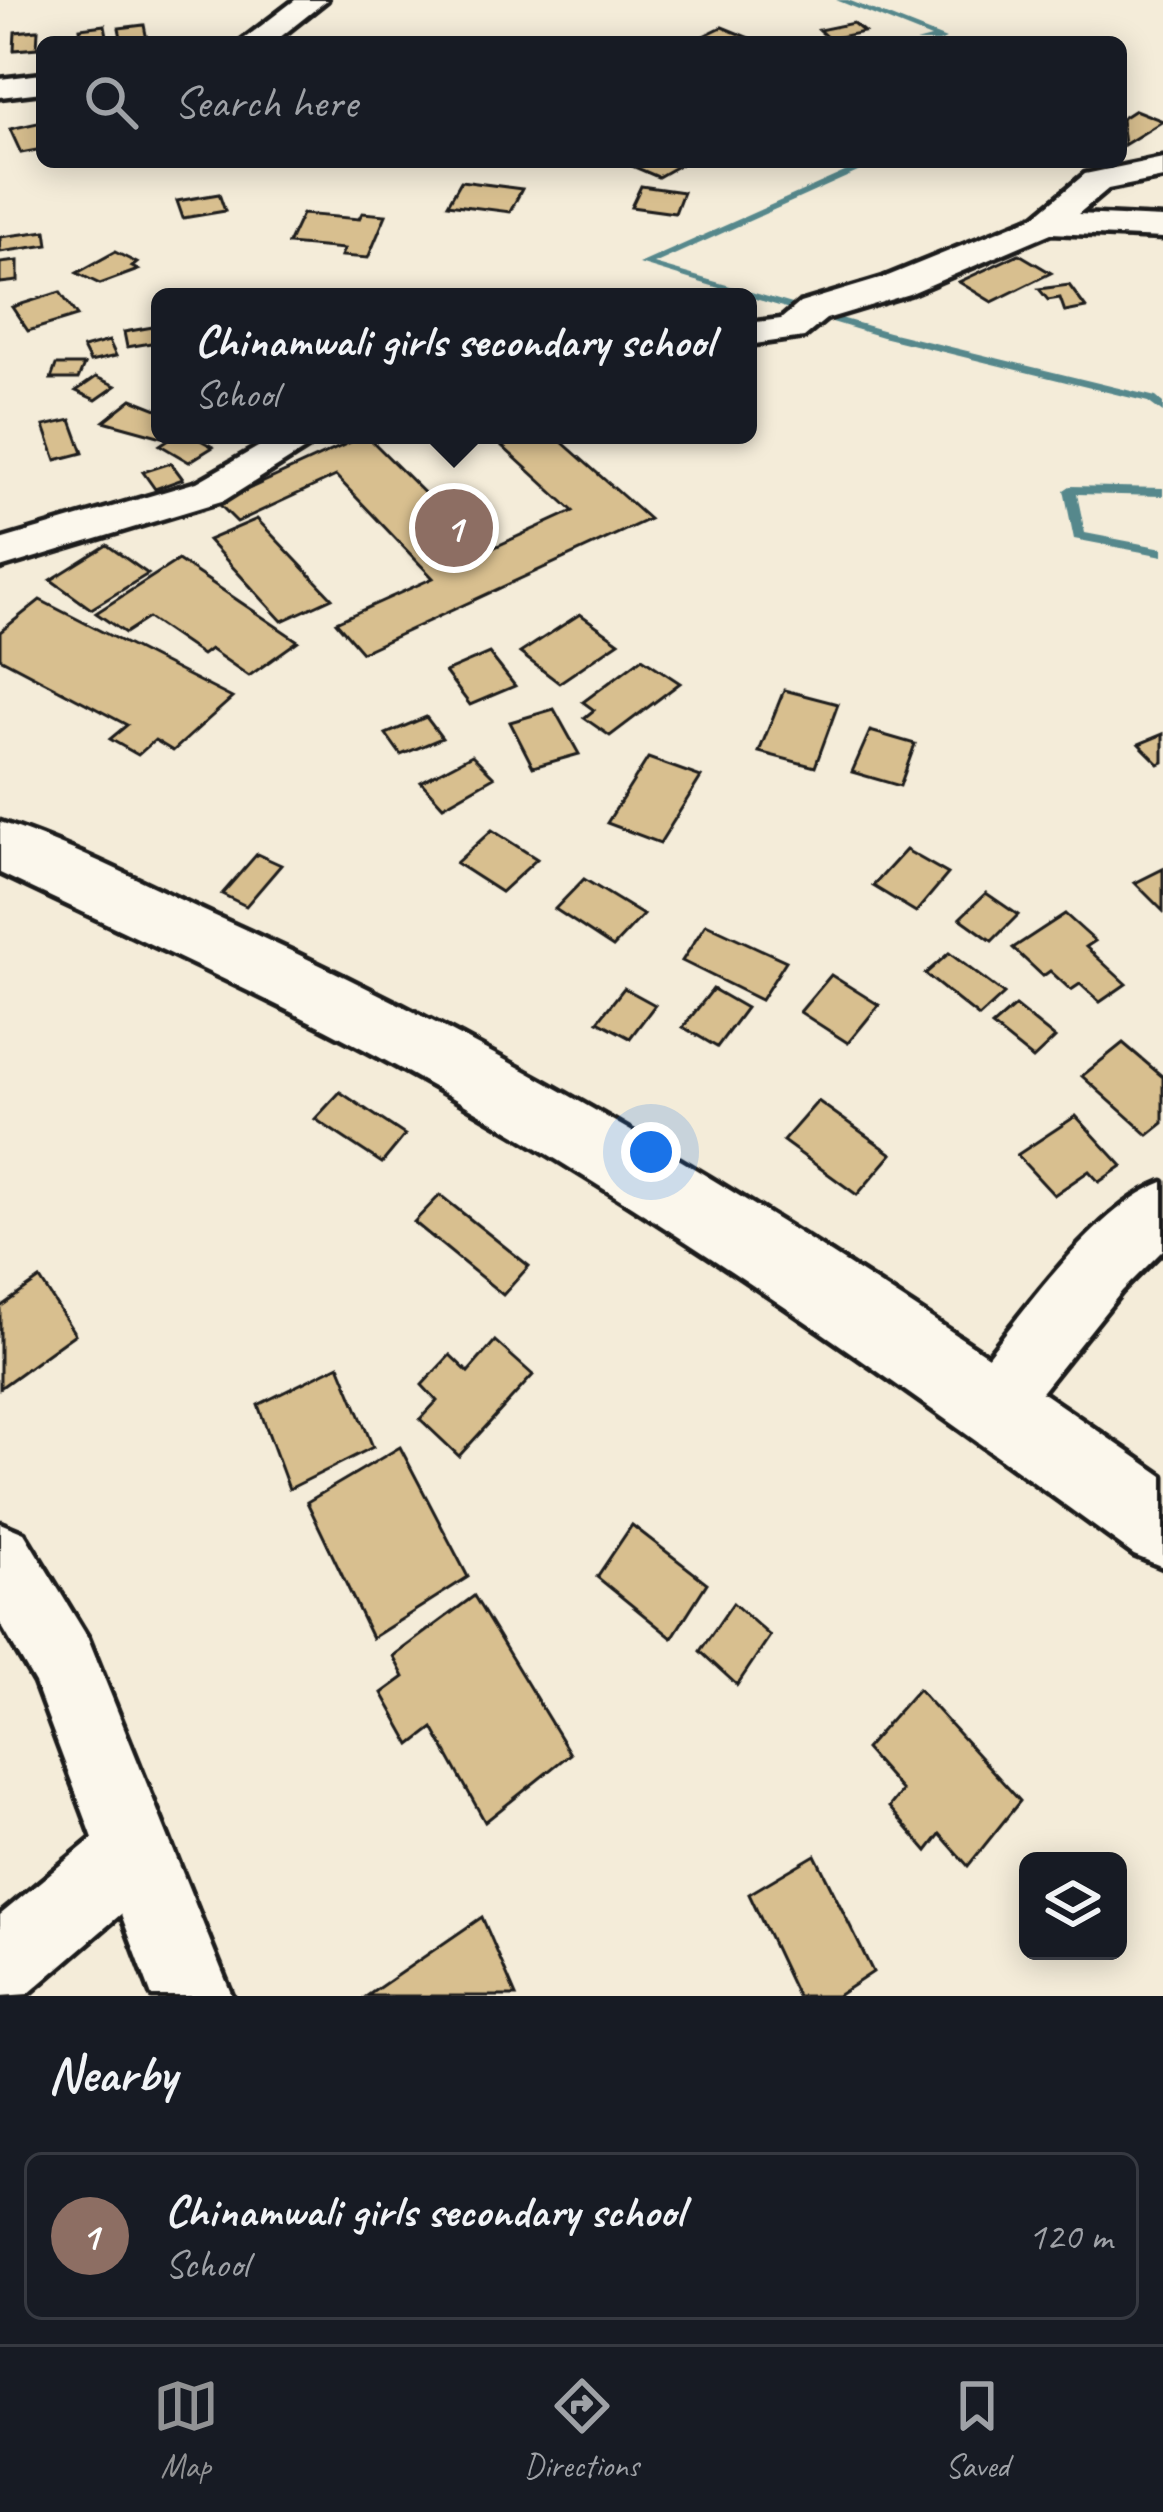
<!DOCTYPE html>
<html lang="en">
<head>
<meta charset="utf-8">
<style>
  :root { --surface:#171b24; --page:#20242c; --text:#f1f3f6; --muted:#9ea1a6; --line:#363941; --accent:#919294 }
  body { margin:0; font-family:Caveat,sans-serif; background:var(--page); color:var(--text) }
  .controls { position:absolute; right:36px; bottom:36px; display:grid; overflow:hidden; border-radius:18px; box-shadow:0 6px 30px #0003 }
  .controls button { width:108px; height:108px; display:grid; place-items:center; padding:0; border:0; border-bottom:3px solid var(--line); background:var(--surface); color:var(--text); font:60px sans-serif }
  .you { position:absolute; left:651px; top:1152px; width:42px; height:42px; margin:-30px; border:9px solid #fff; border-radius:50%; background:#1a73e8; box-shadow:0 0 0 18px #1a73e833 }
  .badge { display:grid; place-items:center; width:78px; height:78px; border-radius:50%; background:var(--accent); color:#fff; font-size:39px; font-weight:700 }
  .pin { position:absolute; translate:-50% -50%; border:6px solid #fff; box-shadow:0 3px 12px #0006 }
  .popup { position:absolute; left:151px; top:288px; width:606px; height:156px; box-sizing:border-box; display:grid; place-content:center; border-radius:18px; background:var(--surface); filter:drop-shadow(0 3px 9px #0005); font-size:39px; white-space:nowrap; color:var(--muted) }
  .popup b { font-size:45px; color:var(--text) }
  .popup::after { content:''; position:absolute; left:50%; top:100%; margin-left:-24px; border:24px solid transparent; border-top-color:var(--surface) }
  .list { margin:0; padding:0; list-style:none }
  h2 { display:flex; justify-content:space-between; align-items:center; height:156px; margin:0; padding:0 48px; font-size:51px }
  h2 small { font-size:39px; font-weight:400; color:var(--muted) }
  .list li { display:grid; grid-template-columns:78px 1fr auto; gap:36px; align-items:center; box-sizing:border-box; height:168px; margin:0 24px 24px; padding:0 24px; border:3px solid var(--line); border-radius:18px }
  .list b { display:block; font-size:45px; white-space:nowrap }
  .list p { margin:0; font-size:39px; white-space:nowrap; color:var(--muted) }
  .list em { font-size:39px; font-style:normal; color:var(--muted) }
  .icon { flex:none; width:66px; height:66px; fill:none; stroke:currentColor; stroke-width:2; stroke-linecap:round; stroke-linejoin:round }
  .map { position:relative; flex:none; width:1163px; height:1996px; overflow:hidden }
  .search { position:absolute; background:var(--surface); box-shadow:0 6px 30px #0003; left:36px; right:36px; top:36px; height:132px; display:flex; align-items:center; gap:30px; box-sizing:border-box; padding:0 42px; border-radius:18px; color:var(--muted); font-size:45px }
  .sheet { height:348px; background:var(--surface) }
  nav { display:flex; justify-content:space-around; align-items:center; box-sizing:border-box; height:168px; border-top:3px solid var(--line); background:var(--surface); font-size:33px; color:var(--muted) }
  nav a { display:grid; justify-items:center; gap:6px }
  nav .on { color:var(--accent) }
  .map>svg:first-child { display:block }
</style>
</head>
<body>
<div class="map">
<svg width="1163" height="1996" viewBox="0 0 1163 1996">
  <rect width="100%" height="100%" fill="#f4ecd9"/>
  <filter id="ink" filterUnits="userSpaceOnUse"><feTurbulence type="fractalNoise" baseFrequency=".00833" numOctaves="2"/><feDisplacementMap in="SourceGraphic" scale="24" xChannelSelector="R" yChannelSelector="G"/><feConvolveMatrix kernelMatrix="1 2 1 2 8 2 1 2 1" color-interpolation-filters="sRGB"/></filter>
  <g filter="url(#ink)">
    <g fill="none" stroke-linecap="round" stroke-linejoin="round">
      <!-- stream -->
      <g fill="#57888c" fill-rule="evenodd">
        <polygon points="836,0 848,0 946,39 939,42 916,42 931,38"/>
        <polygon points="867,162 880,162 654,264 889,332 1156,397 1163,403 1163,413 1148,402 882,337 639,264"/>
        <polygon points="1070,486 1163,488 1163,496 1077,494 1085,533 1163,548 1163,556 1074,539 1064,490"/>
      </g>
    </g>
    <!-- building -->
    <g fill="#d8bf8f" stroke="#1c1c1c" stroke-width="3">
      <polygon points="853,23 864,32 829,39 819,30"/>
      <polygon points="105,25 108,41 82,42 80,28"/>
      <polygon points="144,25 147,40 122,42 119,28"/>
      <polygon points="722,27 759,42 697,39"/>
      <polygon points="38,30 37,48 14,50 15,32"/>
      <polygon points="1135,110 1163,121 1124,145 1121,119"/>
      <polygon points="42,122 42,149 21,153 10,129"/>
      <polygon points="623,162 677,162 681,164 658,177"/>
      <polygon points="461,181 522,189 510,212 448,204"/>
      <polygon points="641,186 683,192 675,213 631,207"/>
      <polygon points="219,194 225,211 183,218 177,201"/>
      <polygon points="362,213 386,215 368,258 341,256 344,249 288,244 302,214 359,219"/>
      <polygon points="46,231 48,245 0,252 0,237"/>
      <polygon points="115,252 137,263 132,267 138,270 100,284 77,273"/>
      <polygon points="1019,254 1051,273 992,302 959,282"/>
      <polygon points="18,261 18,281 0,283 0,263"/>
      <polygon points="1069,285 1086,308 1065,312 1060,298 1048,300 1039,289"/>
      <polygon points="60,292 77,316 28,331 12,307"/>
      <polygon points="153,327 157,342 127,347 124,332"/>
      <polygon points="109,341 116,356 90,362 83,348"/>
      <polygon points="56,365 84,365 78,379 51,379"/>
      <polygon points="96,377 116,386 96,400 76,391"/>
      <polygon points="132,399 160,410 162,437 104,421"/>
      <polygon points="71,420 83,453 56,460 44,426"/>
      <polygon points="175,435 191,435 213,447 189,462 160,445"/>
      <polygon points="366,435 484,552 573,511 490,435 554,435 649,519 362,652 336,622 433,578 336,476 237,522 218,503"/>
      <polygon points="171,463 183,479 155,489 143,472"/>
      <polygon points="257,519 332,598 282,621 208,540"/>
      <polygon points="107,545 148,574 91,609 51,580"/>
      <polygon points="178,560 298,641 249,676 210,649 202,655 148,618 125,633 96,613"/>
      <polygon points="40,600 232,698 173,751 155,740 138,755 110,739 127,725 0,658 0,632"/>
      <polygon points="580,614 619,642 559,683 520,653"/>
      <polygon points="489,653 515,686 470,705 445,672"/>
      <polygon points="642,658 680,683 610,736 584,718 594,710 583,702"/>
      <polygon points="784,690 838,704 815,767 759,752"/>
      <polygon points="554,709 579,754 533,767 510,722"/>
      <polygon points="426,717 442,738 401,755 386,734"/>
      <polygon points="870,731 915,744 900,786 852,772"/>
      <polygon points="1163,734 1163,762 1159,764 1139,744"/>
      <polygon points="472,755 494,777 443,806 421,782"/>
      <polygon points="648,758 701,777 660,843 607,823"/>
      <polygon points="492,830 537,859 501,892 456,863"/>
      <polygon points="906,850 948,874 916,912 873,886"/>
      <polygon points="257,854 281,865 246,906 222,894"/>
      <polygon points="1163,869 1163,911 1135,883"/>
      <polygon points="584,879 643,915 613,947 555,909"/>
      <polygon points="986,893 1018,915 992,941 960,918"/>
      <polygon points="1065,914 1095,941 1086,947 1126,984 1100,1002 1080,984 1071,990 1050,971 1043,976 1013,948"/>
      <polygon points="706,924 786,961 761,1000 682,961"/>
      <polygon points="949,953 1004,994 979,1017 925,974"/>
      <polygon points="831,975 879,1005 848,1043 800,1012"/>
      <polygon points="624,988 655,1005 630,1038 598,1021"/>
      <polygon points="713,989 746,1008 717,1047 683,1027"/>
      <polygon points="1015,1006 1055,1038 1033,1059 992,1026"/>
      <polygon points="1123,1043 1163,1077 1163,1123 1148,1135 1082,1076"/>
      <polygon points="340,1092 405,1135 382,1163 315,1119"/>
      <polygon points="818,1101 892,1154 857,1195 783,1141"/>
      <polygon points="1076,1116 1122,1166 1099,1182 1089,1171 1054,1195 1017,1155"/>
      <polygon points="440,1195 529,1266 503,1295 414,1222"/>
      <polygon points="40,1279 75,1334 0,1388 0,1307"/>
      <polygon points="495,1341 533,1375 459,1456 420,1419 437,1401 422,1385 450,1355 468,1372"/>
      <polygon points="339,1365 373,1447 289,1489 258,1405"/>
      <polygon points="400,1447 468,1577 372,1638 307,1502"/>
      <polygon points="632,1525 707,1583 672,1638 597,1577"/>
      <polygon points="474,1596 570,1754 485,1822 433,1728 411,1745 382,1693 404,1677 393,1656"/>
      <polygon points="733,1603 770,1636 737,1685 700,1651"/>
      <polygon points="918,1689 1020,1801 968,1866 940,1834 927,1851 889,1807 902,1791 865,1749"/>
      <polygon points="815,1855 873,1972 837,1996 797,1996 749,1894"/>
      <polygon points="482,1917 516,1996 367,1996"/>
    </g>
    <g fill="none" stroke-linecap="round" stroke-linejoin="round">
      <defs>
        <g id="street">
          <polygon points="295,0 327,0 274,42 240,42"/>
          <polygon points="42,74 42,92 0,97 0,79"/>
          <polygon points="1163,158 1163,178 1108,189 1078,214 1163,218 1163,238 1051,233 909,294 826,319 804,337 748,345 748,323 781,319 800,303 883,278 1035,216 1085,174"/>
          <polygon points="279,435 328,435 225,500 0,568 0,540 197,482"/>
          <path d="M 1163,1182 L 1163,1250 L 1122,1291 L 1014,1426 L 991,1435 L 968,1426 L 959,1403 L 968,1380 C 1018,1321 1091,1210 1163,1182 Z"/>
          <polygon points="0,1523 24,1533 88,1638 232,1996 152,1996 121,1914 28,1994 0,1996 0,1915 93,1838 35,1683 0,1623"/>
        </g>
        <path id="highway" d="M 0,822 C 80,848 157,890 233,924 C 564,1074 867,1269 1163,1476 L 1163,1567 L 1134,1555 C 921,1400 707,1246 479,1113 C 325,1022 161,950 0,873 Z"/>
      </defs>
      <!-- street casing -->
      <use href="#street" stroke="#1c1c1c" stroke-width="9"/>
      <!-- highway casing -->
      <use href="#highway" stroke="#1c1c1c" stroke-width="9"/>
      <!-- street -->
      <use href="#street" fill="#fbf7ec" fill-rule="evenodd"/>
      <!-- highway -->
      <use href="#highway" fill="#fbf7ec" fill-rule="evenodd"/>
    </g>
  </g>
</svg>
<div class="controls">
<button><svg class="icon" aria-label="layers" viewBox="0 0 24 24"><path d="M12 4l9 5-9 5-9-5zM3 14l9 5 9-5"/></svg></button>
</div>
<div class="you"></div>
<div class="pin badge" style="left:454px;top:528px;background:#8d6e63">1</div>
<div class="popup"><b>Chinamwali girls secondary school</b>School</div>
<div class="search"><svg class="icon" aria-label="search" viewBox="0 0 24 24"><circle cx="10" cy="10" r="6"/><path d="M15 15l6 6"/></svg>Search here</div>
</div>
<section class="sheet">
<h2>Nearby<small></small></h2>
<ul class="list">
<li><span class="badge" style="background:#8d6e63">1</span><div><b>Chinamwali girls secondary school</b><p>School</p></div><em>120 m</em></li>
</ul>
</section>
<nav>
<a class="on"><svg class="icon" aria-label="map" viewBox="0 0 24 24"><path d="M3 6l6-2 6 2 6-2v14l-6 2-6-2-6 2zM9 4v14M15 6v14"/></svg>Map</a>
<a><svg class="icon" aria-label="directions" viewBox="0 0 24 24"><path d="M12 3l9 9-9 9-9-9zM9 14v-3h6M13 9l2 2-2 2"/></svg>Directions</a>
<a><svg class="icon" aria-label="saved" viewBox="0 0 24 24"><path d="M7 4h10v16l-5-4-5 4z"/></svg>Saved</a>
</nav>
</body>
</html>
